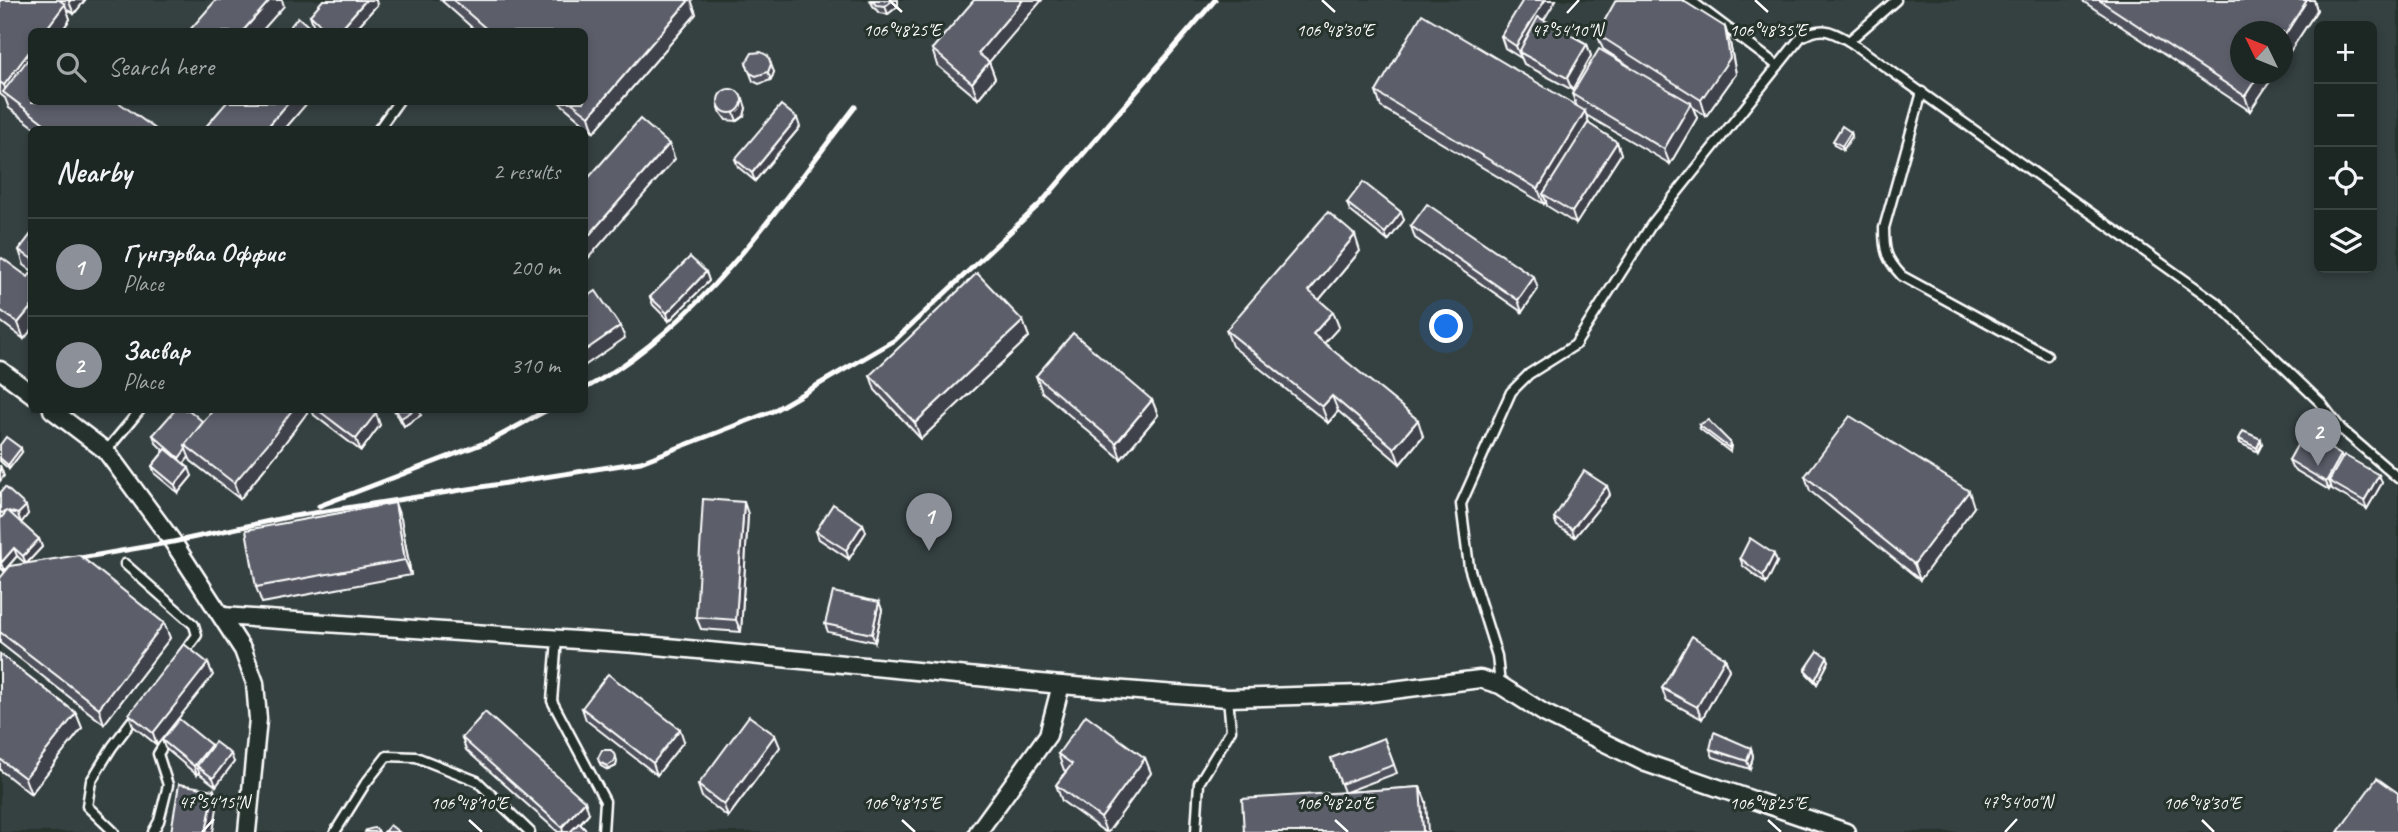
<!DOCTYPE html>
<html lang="en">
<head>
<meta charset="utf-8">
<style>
  :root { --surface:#1c2622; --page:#252e2a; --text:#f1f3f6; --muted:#a0a5a5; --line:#3a4340; --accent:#8c9099 }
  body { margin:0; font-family:Caveat,sans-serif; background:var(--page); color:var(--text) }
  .controls { position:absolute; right:21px; top:21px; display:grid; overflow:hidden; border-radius:10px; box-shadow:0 4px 10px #0003 }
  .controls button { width:63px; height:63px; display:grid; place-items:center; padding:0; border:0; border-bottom:2px solid var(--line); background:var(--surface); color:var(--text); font:35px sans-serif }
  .compass { position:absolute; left:2230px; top:21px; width:63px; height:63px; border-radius:50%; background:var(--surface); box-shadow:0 4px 10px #0003; rotate:313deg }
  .you { position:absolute; left:1447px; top:327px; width:24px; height:24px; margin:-18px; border:5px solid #fff; border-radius:50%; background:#1a73e8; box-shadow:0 0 0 10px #1a73e833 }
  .badge { display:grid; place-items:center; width:46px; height:46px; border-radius:50%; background:var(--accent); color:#fff; font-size:23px; font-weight:700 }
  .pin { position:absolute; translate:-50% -58px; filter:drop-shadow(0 2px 4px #0008) }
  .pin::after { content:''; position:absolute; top:37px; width:24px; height:21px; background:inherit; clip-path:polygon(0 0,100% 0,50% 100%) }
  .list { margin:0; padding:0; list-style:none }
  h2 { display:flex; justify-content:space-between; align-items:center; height:91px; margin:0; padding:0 28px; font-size:30px }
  h2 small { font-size:23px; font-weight:400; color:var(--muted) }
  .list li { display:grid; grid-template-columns:46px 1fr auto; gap:21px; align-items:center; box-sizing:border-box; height:98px; padding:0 28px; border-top:2px solid var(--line) }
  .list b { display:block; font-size:26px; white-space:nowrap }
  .list p { margin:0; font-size:23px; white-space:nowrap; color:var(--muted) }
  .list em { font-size:23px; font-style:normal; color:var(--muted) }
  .icon { flex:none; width:38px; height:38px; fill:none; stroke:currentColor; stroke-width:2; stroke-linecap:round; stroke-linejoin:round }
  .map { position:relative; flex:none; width:2398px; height:832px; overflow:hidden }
  .search { position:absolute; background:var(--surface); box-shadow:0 4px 10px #0003; left:28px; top:28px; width:560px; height:77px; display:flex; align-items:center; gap:18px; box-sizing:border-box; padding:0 24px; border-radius:10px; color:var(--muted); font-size:26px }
  .panel { position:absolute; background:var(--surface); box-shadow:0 4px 10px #0003; left:28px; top:126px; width:560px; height:287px; border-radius:10px }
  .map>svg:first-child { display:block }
</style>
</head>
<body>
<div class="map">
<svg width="2398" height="832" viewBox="0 0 2398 832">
  <rect width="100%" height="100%" fill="#26332d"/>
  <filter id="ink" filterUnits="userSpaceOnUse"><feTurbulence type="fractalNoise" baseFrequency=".0143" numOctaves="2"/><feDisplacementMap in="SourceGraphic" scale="14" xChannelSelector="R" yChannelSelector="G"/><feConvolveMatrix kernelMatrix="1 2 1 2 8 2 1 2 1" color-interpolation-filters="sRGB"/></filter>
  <g filter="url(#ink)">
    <!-- built -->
    <path fill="#364040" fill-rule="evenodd" d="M 0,0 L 2398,0 L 2398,832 L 0,832 ZM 2319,26 L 2372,26 L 2372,268 L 2319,268 ZM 32,32 L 584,32 L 584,102 L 32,102 ZM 2240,32 L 2282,32 L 2282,74 L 2240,74 ZM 32,130 L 584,130 L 584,410 L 32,410 Z"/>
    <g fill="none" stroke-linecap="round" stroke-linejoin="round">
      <defs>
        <g id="lane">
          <polyline points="1690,0 1778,66"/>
          <polyline points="1849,41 1896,0"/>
          <path d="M 1922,92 L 1884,228 C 1884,251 1886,259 1902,276 L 2047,355"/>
          <polyline points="378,130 398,102"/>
          <polyline points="106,451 140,410"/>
          <polyline points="125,564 194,625 197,635 183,654"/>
          <polyline points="557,639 552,701 605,801 603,832"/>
          <path d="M 1500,685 L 1497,656 L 1469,567 L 1461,504 L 1511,392 L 1529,374 L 1575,345 L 1652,224 L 1801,37 C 1822,26 1830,30 1849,41 L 2217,303 L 2321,403 L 2341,429 L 2398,478"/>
          <polyline points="114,832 87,806 91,781 112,747 137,714"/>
          <polyline points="153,832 159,821 168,785 158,754 166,741"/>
          <polyline points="335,832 365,784 387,756 416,757 477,781 530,832"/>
          <polyline points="1196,832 1199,783 1231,730 1228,698"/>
        </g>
        <g id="street">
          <polyline points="0,370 32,394"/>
          <polyline points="52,410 106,451 173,542 243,650 255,683 258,719 247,832"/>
          <polyline points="222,616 636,644 1061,685 1228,698 1362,694 1480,679 1500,685 1544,713 1646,763 1846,832"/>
          <polyline points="978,832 1048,735 1061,685"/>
        </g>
      </defs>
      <!-- lane casing -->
      <use href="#lane" stroke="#fff" stroke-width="13"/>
      <!-- street casing -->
      <use href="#street" stroke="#fff" stroke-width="21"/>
      <!-- lane -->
      <use href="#lane" stroke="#26332d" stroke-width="8"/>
      <!-- street -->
      <use href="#street" stroke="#26332d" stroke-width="16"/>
      <!-- rail -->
      <g stroke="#fff" stroke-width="5">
        <path d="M 584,389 C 701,326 776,209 855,107"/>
        <polyline points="319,506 492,440 547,410"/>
        <polyline points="63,561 173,542 288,517 641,462 773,411 895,340 1042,202 1215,0"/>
      </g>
    </g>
    <!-- wall -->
    <g fill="#4f515c" stroke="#fff" stroke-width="2">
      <polygon points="0,0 85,0 74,14 66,9 70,19 61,32 32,32 32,102 157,130 38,130 9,108 5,98 0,94"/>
      <polygon points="441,0 691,0 696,14 594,132 559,102 584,102 584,32 477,32"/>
      <polygon points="870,0 898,0 898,6 888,14 879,13 873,6"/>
      <polygon points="2081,0 2314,0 2317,10 2283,62 2283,32 2250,111"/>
      <polygon points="377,5 353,32 319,32 314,27 310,15"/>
      <polygon points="1544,20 1587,44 1591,56 1572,90 1524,64 1521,57 1521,58 1505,48 1501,36"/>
      <polygon points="1725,27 1730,43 1736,74 1706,116 1693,107 1697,118 1670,164 1586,115 1589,124 1617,142 1621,154 1576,224 1547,206 1546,201 1544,204 1381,107 1376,92 1577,107 1572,94 1629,66 1603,49 1597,34"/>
      <polygon points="932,49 989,62 995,78 978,99 937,65"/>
      <polygon points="746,63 774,72 771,80 759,84 753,81"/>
      <polygon points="718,105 746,108 744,116 737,121 726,120 721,113"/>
      <polygon points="800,127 755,181 738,167 735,159"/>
      <polygon points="1851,132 1852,136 1843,150 1834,145 1833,141"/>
      <polygon points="1347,203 1401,212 1404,220 1388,241 1350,211"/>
      <polygon points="1411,226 1538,289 1522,312 1415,238"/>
      <polygon points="32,233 32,271 24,265 19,250"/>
      <polygon points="1360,251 1319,300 1333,312 1339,327 1324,343 1423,436 1400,464 1338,411 1328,423 1232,346 1226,330"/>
      <polygon points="0,260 28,277 32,272 32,329 24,339 0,321"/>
      <polygon points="706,272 709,281 669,321 653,305 650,297"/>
      <polygon points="1023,321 1029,337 921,439 875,390 870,375"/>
      <polygon points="1036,376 1152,400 1158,415 1121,459 1042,392"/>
      <polygon points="233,410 309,410 275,456 240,499 191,461 189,457 183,464 192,476 178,493 155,474 152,466 164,451 156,443 153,435 203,422 232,411"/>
      <polygon points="312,410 371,410 380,425 361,451 314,415"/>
      <polygon points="394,410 419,410 421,415 404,426"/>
      <polygon points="1699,425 1730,442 1731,446 1730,452 1700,429"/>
      <polygon points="2239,439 2262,444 2258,452 2240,443"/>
      <polygon points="0,445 22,452 9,469 0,461"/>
      <polygon points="2342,458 2379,475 2382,483 2367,509 2332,489 2331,486 2329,490 2292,468 2289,460"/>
      <polygon points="1805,476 1974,507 1920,580 1810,491"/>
      <polygon points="0,493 28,514 21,523 20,522 39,539 42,547 27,563 164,623 170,638 104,724 0,643 0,578 25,563 17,556 4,571 0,568"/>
      <polygon points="1610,494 1575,537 1557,526 1554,518"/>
      <polygon points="748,514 741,632 701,629 696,617"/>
      <polygon points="401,519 411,575 262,603 256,587"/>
      <polygon points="863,524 866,532 849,559 819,539 816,531"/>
      <polygon points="1740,558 1777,562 1766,584 1743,566"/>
      <polygon points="879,602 882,610 875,642 828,632 825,624"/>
      <polygon points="0,654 76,713 82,728 31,794 0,770"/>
      <polygon points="1827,657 1829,661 1817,684 1807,674 1805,670"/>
      <polygon points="1725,658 1729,670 1702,719 1666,700 1662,688"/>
      <polygon points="213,675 157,745 133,726 129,714"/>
      <polygon points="582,708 684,741 657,775 586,720"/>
      <polygon points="462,738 589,813 580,824 588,832 558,832 466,750"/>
      <polygon points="1384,738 1397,773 1346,792 1420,787 1426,802 1344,792 1331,758"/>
      <polygon points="162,740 211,745 212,747 234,762 216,786 200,774 199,772 197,775 165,748"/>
      <polygon points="780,747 728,817 702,797 698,785"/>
      <polygon points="1751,748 1753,756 1750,769 1713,757 1710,749"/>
      <polygon points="1058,754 1145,758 1151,773 1108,832 1105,832 1062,801 1056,785 1066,771 1064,770"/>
      <polygon points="598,758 617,761 616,766 608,770 601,766"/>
    </g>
    <!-- shaded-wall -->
    <g fill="#40424b" stroke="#fff" stroke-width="2">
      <polygon points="71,0 85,0 74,14 69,2"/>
      <polygon points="270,0 282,0 284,6 261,32 242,32"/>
      <polygon points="366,0 376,0 377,5 353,32 338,32"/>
      <polygon points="689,0 691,0 696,14 594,132 589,116"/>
      <polygon points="893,0 898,0 898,6 888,14 885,6"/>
      <polygon points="1023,0 1042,0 984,68 978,53"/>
      <polygon points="1545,0 1556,0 1523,54 1519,52 1521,58 1516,46"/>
      <polygon points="2307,0 2314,0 2317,10 2283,62 2283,38"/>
      <polygon points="65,4 70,19 61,32 44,32"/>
      <polygon points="1725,27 1730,43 1736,74 1706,116 1701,100"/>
      <polygon points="1587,44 1591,56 1572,90 1567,78"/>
      <polygon points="32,48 32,72 8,96 4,85"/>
      <polygon points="989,62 995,78 978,99 972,83"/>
      <polygon points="771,64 774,72 771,80 768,72"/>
      <polygon points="2259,74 2275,74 2250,111 2245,96"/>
      <polygon points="743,99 746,108 744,116 737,121 734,113"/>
      <polygon points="289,102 308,102 284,130 265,130"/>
      <polygon points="1691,103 1697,118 1670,164 1664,149"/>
      <polygon points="1585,111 1590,127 1543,194 1546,201 1544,204 1538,189"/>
      <polygon points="797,118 800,127 755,181 752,173"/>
      <polygon points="1851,132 1852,136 1843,150 1842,146"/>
      <polygon points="1617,142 1621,154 1576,224 1572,212"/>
      <polygon points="669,144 675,159 584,263 584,241"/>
      <polygon points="1401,212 1404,220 1388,241 1385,233"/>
      <polygon points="1355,235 1360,251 1314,306 1309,291"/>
      <polygon points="706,272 709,281 669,321 667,313"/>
      <polygon points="1534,277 1538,289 1522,312 1518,300"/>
      <polygon points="32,306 32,329 24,339 18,323"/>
      <polygon points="1333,312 1339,327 1319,349 1313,334"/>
      <polygon points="1023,321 1029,337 921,439 915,423"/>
      <polygon points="620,326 625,338 584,366 584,351"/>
      <polygon points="1332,396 1338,411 1328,423 1322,407"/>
      <polygon points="1152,400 1158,415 1121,459 1116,443"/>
      <polygon points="292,410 309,410 275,456 240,499 234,483"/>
      <polygon points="414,410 419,410 421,415 404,426 401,418"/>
      <polygon points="376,413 380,425 361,451 356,439"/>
      <polygon points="1418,420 1423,436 1400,464 1394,448"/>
      <polygon points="2261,439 2262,444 2258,452 2257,448"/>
      <polygon points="21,448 22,452 9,469 8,465"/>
      <polygon points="186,449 189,457 182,466 179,458"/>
      <polygon points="2341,455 2344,464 2329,481 2331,486 2329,490 2326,482"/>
      <polygon points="0,465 4,476 0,481"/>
      <polygon points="189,468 192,476 178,493 175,485"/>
      <polygon points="2379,475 2382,483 2367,509 2364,501"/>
      <polygon points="1607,486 1610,494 1575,537 1572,529"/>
      <polygon points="1969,491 1974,507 1920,580 1914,564"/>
      <polygon points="744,502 748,514 741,632 736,620"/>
      <polygon points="395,503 401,519 411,575 405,560"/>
      <polygon points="26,506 28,514 21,523 18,514"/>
      <polygon points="863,524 866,532 849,559 846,550"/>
      <polygon points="39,539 42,547 26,564 23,556"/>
      <polygon points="14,548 17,556 4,571 1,563"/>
      <polygon points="1774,554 1777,562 1766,584 1763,576"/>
      <polygon points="879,602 882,610 875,642 872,634"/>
      <polygon points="164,623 170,638 104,724 99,708"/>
      <polygon points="1827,657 1829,661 1817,684 1815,680"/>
      <polygon points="1725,658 1729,670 1702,719 1697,707"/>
      <polygon points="208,663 213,675 157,745 153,733"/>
      <polygon points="76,713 82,728 31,794 25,778"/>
      <polygon points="680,729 684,741 657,775 653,763"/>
      <polygon points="775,735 780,747 728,817 724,805"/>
      <polygon points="211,745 214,753 197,766 199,772 197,775 194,766"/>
      <polygon points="1751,748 1753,756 1750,769 1747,761"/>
      <polygon points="231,754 234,762 216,786 213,778"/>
      <polygon points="616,757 617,761 616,766 608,770 607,766"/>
      <polygon points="1145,758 1151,773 1108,832 1106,832 1101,818"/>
      <polygon points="1420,787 1426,802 1428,832 1423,832"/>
      <polygon points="214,790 218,802 213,832 206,832"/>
      <polygon points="585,801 589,813 572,832 563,832 562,827"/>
    </g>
    <!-- building -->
    <g fill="#5c5e6b" stroke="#fff" stroke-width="2">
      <polygon points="0,0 59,0 65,4 44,32 32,32 32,48 4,85 0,82"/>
      <polygon points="216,0 270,0 242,32 188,32"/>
      <polygon points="323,0 366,0 338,32 328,32 310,15"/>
      <polygon points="453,0 689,0 589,116 571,102 584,102 584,32 490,32"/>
      <polygon points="872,0 893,0 885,6 876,5"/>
      <polygon points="974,0 1023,0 978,53 989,62 972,83 932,49"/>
      <polygon points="1523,0 1545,0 1516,46 1501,36"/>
      <polygon points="1616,0 1682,0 1725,27 1730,58 1701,100 1597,34"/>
      <polygon points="2099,0 2307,0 2283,38 2283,32 2241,32 2241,74 2259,74 2245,96"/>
      <polygon points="1422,14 1585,111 1538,189 1376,92"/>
      <polygon points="298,17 315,32 286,32"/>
      <polygon points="1538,17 1587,44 1567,78 1519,52"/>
      <polygon points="1599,49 1691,103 1664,149 1572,94"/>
      <polygon points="761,52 768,56 771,64 768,72 756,76 750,73 746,63 752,53"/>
      <polygon points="32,54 32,102 118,102 157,130 53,130 3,92"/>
      <circle cx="730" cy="101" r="12"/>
      <polygon points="227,102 289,102 265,130 203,130"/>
      <polygon points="781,105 797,118 752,173 735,159"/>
      <polygon points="640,119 669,144 584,241 584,183"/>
      <polygon points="1588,123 1617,142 1572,212 1543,194"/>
      <polygon points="1842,126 1851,132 1842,146 1833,141"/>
      <polygon points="1363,182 1401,212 1385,233 1347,203"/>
      <polygon points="1427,204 1534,277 1518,300 1411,226"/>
      <polygon points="1328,212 1355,235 1309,291 1333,312 1313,334 1418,420 1394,448 1332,396 1322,407 1226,330"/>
      <polygon points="32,233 32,259 19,250"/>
      <polygon points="690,257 706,272 667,313 650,297"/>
      <polygon points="2,258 28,277 32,272 32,306 18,323 0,310 0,260"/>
      <polygon points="977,273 1023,321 915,423 870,375"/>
      <polygon points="596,291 620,326 584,351 584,299"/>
      <polygon points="1073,333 1152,400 1116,443 1036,376"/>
      <polygon points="175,410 189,410 203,422 185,445 186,449 179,458 153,435"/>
      <polygon points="213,410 229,410 232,411 233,410 292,410 270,441 234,483 185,445"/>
      <polygon points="318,410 371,410 376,413 356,439"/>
      <polygon points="396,410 414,410 401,418"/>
      <polygon points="1850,416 1969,491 1914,564 1805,476"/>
      <polygon points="1708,420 1730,442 1729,448 1699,425"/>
      <polygon points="2243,431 2261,439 2257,448 2239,439"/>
      <polygon points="2304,433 2341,455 2326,482 2289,460"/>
      <polygon points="6,437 21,448 8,465 0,458 0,445"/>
      <polygon points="166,449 189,468 175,485 152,466"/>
      <polygon points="2344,455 2379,475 2364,501 2329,481"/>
      <polygon points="1584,471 1607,486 1572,529 1554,518"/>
      <polygon points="5,487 26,506 18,514 8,511 39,539 23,556 14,548 1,563 0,519 7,511 2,513 0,512 0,493"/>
      <polygon points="703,499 744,502 736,620 696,617"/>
      <polygon points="395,503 405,560 256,587 246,530"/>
      <polygon points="833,504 863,524 846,550 816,531"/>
      <polygon points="1750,538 1774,554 1763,576 1740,558"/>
      <polygon points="79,555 164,623 99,708 0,632 0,578 10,566"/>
      <polygon points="833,592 879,602 872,634 825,624"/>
      <polygon points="1692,636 1725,658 1697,707 1662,688"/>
      <polygon points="184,644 208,663 153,733 129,714"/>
      <polygon points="1818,651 1827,657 1815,680 1805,670"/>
      <polygon points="0,654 76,713 25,778 0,759"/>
      <polygon points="608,674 680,729 653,763 582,708"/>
      <polygon points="485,712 585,801 562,827 462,738"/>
      <polygon points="1086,715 1145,758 1101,818 1056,785 1072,764 1058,754"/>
      <polygon points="749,716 775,735 724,805 698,785"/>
      <polygon points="179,719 211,745 194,766 162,740"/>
      <polygon points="1714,732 1751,748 1747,761 1710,749"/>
      <polygon points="1384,738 1394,765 1341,784 1331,758"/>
      <polygon points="215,742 231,754 213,778 197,766"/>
      <polygon points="602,750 611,750 616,757 614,762 607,766 599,762 598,758"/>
      <polygon points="2377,778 2398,793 2398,832 2338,832"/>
      <polygon points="179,784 214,790 206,832 171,832"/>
      <polygon points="1420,787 1423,832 1244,832 1242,799"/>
      <polygon points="579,823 588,832 570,832"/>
      <polygon points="390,825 399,832 384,832"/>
      <polygon points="374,828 378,830 379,832 365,832 366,830"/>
    </g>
  </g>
  <!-- ticks -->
  <path fill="none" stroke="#fff" stroke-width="2.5" d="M 889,0 L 902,12M 1322,0 L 1335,12M 1755,0 L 1768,12M 1567,13 L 1579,0M 469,820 L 482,832M 902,820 L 915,832M 1335,820 L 1348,832M 1768,820 L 1781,832M 2202,820 L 2214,832M 202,832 L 214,819M 2005,832 L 2017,819"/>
  <g font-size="18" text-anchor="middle" fill="#fff" stroke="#26332d" stroke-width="6" stroke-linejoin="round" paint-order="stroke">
    <text x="902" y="36">106°48'25"E</text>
    <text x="1335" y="36">106°48'30"E</text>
    <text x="1768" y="36">106°48'35"E</text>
    <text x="1567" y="36">47°54'10"N</text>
    <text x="214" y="808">47°54'15"N</text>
    <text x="2017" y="808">47°54'00"N</text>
    <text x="469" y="809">106°48'10"E</text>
    <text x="902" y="809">106°48'15"E</text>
    <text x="1335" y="809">106°48'20"E</text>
    <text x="1768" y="809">106°48'25"E</text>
    <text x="2202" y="809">106°48'30"E</text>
  </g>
</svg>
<div class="controls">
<button>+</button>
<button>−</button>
<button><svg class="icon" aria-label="locate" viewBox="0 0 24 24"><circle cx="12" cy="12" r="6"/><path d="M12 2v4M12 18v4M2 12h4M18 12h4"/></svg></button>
<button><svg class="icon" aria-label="layers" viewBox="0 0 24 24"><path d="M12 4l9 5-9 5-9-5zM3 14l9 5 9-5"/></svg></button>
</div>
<svg class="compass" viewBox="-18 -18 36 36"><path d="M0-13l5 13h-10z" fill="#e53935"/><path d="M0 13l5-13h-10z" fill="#a0a5a5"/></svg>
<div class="you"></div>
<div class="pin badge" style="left:929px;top:551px">1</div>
<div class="pin badge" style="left:2318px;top:466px">2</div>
<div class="search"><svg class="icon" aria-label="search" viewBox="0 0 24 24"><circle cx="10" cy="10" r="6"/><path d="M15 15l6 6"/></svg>Search here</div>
<section class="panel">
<h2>Nearby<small>2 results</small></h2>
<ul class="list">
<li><span class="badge">1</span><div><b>Гүнгэрваа Оффис</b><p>Place</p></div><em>200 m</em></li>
<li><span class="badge">2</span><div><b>Засвар</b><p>Place</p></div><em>310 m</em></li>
</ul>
</section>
</div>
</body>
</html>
